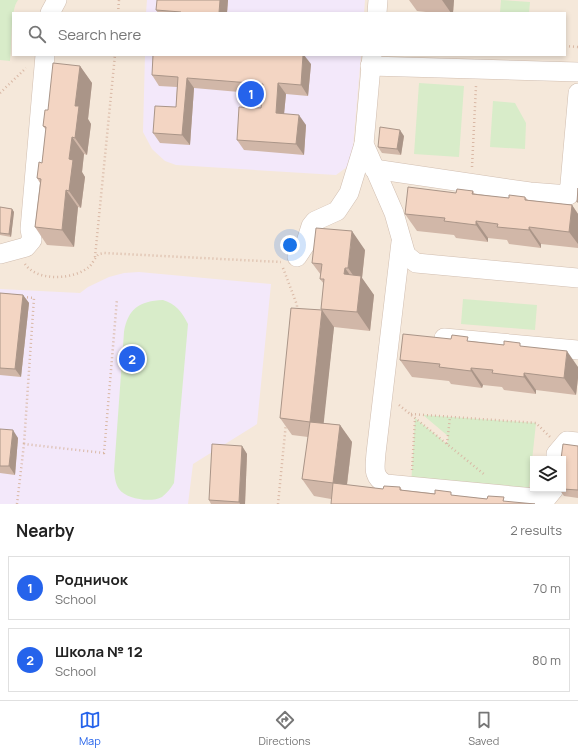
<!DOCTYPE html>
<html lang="en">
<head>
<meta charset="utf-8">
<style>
  :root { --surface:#fff; --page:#f2f2f2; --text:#222; --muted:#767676; --line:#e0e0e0; --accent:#2563eb }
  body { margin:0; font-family:Manrope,sans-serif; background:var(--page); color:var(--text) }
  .controls { position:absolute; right:12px; bottom:12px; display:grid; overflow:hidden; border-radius:0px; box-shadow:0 2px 6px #0003 }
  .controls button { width:36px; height:36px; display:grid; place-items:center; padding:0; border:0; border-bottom:1px solid var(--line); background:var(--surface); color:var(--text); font:20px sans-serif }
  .you { position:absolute; left:290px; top:245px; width:14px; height:14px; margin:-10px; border:3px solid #fff; border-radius:50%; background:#1a73e8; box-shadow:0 0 0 6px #1a73e833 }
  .badge { display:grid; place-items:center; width:26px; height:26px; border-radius:50%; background:var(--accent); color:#fff; font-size:13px; font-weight:700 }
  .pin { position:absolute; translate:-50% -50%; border:2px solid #fff; box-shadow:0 1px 4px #0006 }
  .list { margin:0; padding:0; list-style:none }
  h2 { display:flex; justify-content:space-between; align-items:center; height:52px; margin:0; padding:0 16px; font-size:17px }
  h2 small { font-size:13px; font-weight:400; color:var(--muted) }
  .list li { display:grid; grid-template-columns:26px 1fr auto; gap:12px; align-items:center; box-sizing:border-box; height:64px; margin:0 8px 8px; padding:0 8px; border:1px solid var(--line); border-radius:0px }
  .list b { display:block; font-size:15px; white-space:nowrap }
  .list p { margin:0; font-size:13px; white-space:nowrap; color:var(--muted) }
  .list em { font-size:13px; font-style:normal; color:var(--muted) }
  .icon { flex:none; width:22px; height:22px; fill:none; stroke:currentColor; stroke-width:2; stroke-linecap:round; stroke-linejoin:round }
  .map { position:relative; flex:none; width:578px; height:504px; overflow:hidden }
  .search { position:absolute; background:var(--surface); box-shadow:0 2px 6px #0003; left:12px; right:12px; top:12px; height:44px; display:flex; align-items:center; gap:10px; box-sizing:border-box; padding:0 14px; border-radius:0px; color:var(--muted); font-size:15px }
  .sheet { height:196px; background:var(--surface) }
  nav { display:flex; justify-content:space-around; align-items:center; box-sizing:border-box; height:56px; border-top:1px solid var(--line); background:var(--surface); font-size:11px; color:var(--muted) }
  nav a { display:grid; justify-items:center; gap:2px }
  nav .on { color:var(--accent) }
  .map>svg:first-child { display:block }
</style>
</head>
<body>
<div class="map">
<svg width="578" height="504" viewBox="0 0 578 504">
  <rect width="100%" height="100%" fill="#fdf6ec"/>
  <!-- residential -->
  <path fill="#f5e8da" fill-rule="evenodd" d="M 0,0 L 578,0 L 578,504 L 0,504 ZM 13,13 L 565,13 L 565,55 L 13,55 ZM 533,459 L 563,459 L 563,489 L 533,489 Z"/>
  <!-- education -->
  <g fill="#f3e8fa">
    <polygon points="147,0 365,0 364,13 146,13"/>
    <polygon points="145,55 361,55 352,159 347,167 336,175 176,165 165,161 152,149 143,132"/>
    <polygon points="139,272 271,284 257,424 193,464 188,504 0,504 0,289 80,293 88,287 109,277 124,273"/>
  </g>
  <!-- green -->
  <g fill="#d8ecc9">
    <path d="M 0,0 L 18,0 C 10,10 12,45 10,61 L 0,60 Z"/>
    <polygon points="501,0 530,2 529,13 500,13"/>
    <polygon points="419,83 464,86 459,157 414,154"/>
    <polygon points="493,101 515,103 526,123 525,149 490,147"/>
    <polygon points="463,299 537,305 535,330 461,324"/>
    <path d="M 163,300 C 176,304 182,312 188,324 L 174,483 C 171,488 167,493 162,497 C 151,503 126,499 119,489 C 115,483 115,477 114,471 L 124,332 C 128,309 139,301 163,300 Z"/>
    <polygon points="423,415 536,423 528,498 411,486 415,418 447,444 448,436"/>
  </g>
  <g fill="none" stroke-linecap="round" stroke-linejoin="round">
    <defs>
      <g id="minor">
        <polyline points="50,13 57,0"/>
        <polyline points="377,13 378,0"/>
        <polyline points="372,55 364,144 394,213 406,255 416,263 578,278"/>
        <polyline points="370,66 578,72"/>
        <polyline points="374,169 530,192 569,195 578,93"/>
        <path d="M 401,242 L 376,453 C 375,467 372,477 386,484 L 546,499 L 554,489"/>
        <polyline points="0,254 26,247 32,240 30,229 45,55"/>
        <polyline points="297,257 305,245 311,226 315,221 337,211 349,193 364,144"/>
        <polyline points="444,338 578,350"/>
        <polyline points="556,459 556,454 567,441 578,442"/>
      </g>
    </defs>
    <!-- minor casing -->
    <use href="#minor" stroke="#d1beb0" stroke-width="20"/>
    <!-- path -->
    <g stroke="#d9b8a5" stroke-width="2.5" stroke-dasharray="1 3" stroke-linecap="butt">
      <polyline points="118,13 119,0"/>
      <polyline points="565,46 578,47"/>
      <polyline points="0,93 26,68"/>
      <polyline points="472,167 476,86"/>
      <polyline points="95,257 115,55"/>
      <path d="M 25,264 C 37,282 75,280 90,266 C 93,263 95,257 99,254 L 104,253 L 281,262"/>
      <polyline points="283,268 297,305 297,310"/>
      <polyline points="23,297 34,298 24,444"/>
      <polyline points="399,405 485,475"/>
      <polyline points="411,414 536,423 550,437"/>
      <polyline points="447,444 450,417"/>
      <polyline points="412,470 415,419"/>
      <polyline points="17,504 24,444 104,453 117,299"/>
      <polyline points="278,504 286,423"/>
    </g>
    <!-- minor -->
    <use href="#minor" stroke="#fff" stroke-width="19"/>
  </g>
  <!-- wall -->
  <g fill="#d1b7a8">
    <polygon points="228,0 227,13 158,13 156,10"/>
    <polygon points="409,0 454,0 453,13 435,13 417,11"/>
    <polygon points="311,64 308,96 286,94 284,114 306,125 304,155 244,150 237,140 261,108 262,94 194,88 190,145 160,143 153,133 176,107 177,87 159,86 152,75"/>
    <polygon points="80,66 92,83 88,119 91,124 87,155 84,154 82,172 85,177 81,208 78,207 74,247 47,245 35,227 40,183 37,178 42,163 46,130 43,126 48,110"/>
    <polygon points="404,136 401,155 382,153 378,147"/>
    <polygon points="473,191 475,195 509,198 525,197 528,200 572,205 578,214 578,248 541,244 541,248 509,244 507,240 488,238 488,242 456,238 454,235 417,231 405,214 456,193"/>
    <polygon points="0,207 12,209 14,212 11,237 0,235"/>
    <polygon points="365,250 362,278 374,295 370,331 334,327 323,423 340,425 352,442 347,485 383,489 400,487 402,490 506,501 331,499 314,496 302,479 308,437 292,435 280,418 322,310 321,309 324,284 320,279 321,275 312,263"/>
    <polygon points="0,293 23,295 29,303 21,377 0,375"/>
    <polygon points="470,341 523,347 578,367 578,378 576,395 536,390 536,394 504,390 502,387 483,385 482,388 451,384 449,381 412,377 400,360"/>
    <polygon points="0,429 18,438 15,475 0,473"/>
    <polygon points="242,446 247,454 245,504 211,504 209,500"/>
    <polygon points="578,446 578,498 564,496 559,489 563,489"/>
  </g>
  <!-- shaded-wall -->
  <g fill="#aa9588">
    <polygon points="220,0 228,0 227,13 219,13"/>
    <polygon points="442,0 454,0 453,13 451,13"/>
    <polygon points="303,55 304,55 311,64 308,96 301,85"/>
    <polygon points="80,66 92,83 88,119 91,124 87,155 75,138 75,106"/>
    <polygon points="187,78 194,88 190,145 182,135"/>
    <polygon points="278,83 286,94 283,124 276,113"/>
    <polygon points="299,115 306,125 304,155 296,144"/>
    <polygon points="400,130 404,136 401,155 397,149"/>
    <polygon points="72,137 84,154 82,172 85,177 81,208 69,191 69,159"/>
    <polygon points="66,190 78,207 74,247 62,230"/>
    <polygon points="572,205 578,214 578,244 569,232"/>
    <polygon points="12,209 14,212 11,237 9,234"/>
    <polygon points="476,221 488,238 488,242 476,225"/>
    <polygon points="529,227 541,244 541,248 529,230"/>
    <polygon points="352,231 365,250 362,278 374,295 370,331 357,312 360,285 348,268"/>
    <polygon points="345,268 358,286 344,274"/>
    <polygon points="23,295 29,303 21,377 15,369"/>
    <polygon points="322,310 334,327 322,439 310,422"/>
    <polygon points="567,351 578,367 578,378 576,395 564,378"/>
    <polygon points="471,368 483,385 482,388 471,371"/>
    <polygon points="524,373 536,390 536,394 524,377"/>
    <polygon points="340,425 352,442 345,500 333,483"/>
    <polygon points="13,430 18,438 15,475 9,466"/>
    <polygon points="242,446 247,454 245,504 240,504 239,502"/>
  </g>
  <!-- building -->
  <g fill="#f3d5c3" stroke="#aa9588">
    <polygon points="157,0 220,0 219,13 180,13 181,12 156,10"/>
    <polygon points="153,55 303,55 301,85 278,83 276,113 299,115 296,144 237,140 239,107 261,108 263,84 187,78 182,135 153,133 155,106 176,107 178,77 152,75"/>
    <polygon points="53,63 80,66 75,106 79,106 75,138 72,137 69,159 73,160 69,191 66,190 62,230 35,227 41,179 37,178 39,162 42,163 46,127 43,126 45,110 48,110"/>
    <polygon points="380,127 400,130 397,149 378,147"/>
    <polygon points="408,187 456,193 457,189 473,191 472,194 509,198 509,195 525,197 525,200 572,205 569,232 529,227 529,230 497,227 498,224 476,221 476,225 444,221 445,218 405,214"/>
    <polygon points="578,188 578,202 577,202"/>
    <polygon points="0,207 12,209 9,234 0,233"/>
    <polygon points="316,228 352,231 348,268 345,268 344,274 361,276 357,312 321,309 324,279 320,279 322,264 312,263"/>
    <polygon points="0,293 23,295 15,369 0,368"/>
    <polygon points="291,308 322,310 310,422 280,418"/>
    <polygon points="403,334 451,339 452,335 468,337 467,341 504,345 504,341 520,343 520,346 567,351 564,378 524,373 524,377 492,373 493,370 471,368 471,371 439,367 440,364 400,360"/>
    <polygon points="310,422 340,425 333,483 302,479"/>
    <polygon points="0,429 13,430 9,466 0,466"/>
    <polygon points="212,444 242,446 239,502 209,500"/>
    <polygon points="563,444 578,446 578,490 563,489 563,459 561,459"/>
    <polygon points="333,483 383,489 384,486 400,487 400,490 435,494 435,490 451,492 451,495 487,499 488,496 504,497 503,501 535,504 331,504"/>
  </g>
</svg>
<div class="controls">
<button><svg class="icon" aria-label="layers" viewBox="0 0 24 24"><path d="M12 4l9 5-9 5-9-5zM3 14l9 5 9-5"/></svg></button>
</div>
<div class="you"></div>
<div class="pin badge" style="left:251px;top:94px">1</div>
<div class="pin badge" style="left:132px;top:359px">2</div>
<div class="search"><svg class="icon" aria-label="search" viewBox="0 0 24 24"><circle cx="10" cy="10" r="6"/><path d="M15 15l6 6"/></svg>Search here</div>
</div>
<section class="sheet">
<h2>Nearby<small>2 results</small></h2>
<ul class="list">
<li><span class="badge">1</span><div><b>Родничок</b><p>School</p></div><em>70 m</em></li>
<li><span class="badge">2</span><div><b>Школа № 12</b><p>School</p></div><em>80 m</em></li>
</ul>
</section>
<nav>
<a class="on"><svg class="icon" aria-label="map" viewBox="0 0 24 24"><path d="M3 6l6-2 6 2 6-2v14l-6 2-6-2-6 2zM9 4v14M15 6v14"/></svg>Map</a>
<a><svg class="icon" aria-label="directions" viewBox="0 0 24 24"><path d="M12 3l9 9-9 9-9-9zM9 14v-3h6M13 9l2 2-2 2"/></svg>Directions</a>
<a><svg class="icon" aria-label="saved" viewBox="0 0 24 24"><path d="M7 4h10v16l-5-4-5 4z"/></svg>Saved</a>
</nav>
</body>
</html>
